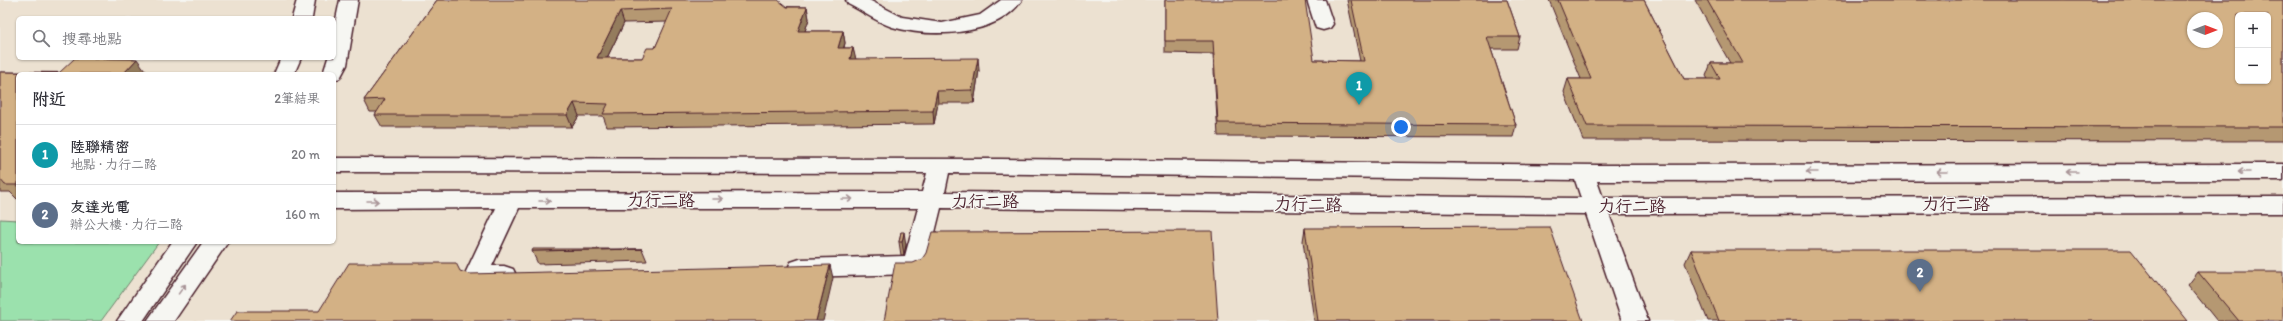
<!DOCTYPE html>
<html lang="zh-TW">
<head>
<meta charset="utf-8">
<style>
  :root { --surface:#fff; --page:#f7f7f7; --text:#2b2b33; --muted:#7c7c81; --line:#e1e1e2; --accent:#1f6fb2 }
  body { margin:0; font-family:Itim,"LXGW WenKai TC",sans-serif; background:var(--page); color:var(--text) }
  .controls { position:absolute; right:12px; top:12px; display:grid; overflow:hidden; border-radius:6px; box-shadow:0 1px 3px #0004 }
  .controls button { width:36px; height:36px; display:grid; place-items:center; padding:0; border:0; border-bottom:1px solid var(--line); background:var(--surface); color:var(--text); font:20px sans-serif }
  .compass { position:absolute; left:2187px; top:12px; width:36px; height:36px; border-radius:50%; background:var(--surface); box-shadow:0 1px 3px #0004; rotate:90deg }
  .you { position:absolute; left:1401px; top:127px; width:14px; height:14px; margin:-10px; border:3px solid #fff; border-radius:50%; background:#1a73e8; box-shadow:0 0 0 6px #1a73e833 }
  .badge { display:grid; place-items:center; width:26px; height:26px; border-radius:50%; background:var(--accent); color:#fff; font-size:13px; font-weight:700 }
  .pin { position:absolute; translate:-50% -33px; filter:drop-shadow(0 1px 2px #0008) }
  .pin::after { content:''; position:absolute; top:21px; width:14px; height:12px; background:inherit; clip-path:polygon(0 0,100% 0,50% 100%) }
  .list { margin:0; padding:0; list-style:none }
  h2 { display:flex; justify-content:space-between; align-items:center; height:52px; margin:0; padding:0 16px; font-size:17px }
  h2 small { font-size:13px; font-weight:400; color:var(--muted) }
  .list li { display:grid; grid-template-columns:26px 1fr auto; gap:12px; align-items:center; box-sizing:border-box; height:60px; padding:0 16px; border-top:1px solid var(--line) }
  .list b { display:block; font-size:15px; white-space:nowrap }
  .list p { margin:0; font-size:13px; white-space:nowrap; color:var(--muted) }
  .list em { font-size:13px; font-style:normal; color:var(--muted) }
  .icon { flex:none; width:22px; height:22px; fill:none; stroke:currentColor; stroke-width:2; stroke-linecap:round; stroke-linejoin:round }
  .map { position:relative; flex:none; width:2283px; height:321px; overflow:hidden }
  .search { position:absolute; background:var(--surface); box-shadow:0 1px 3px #0004; left:16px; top:16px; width:320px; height:44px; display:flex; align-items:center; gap:10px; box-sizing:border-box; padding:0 14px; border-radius:6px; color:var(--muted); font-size:15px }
  .panel { position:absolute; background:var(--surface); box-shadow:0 1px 3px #0004; left:16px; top:72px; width:320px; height:172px; border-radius:6px }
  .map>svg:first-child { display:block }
</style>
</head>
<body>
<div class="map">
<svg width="2283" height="321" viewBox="0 0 2283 321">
  <rect width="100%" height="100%" fill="#f6f6f2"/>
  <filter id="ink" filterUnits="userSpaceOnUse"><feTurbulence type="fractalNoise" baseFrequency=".025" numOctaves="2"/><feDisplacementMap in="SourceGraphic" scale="8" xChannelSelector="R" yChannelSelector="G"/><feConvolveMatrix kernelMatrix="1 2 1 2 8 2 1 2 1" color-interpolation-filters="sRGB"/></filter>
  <g filter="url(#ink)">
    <!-- built -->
    <path fill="#ece1d1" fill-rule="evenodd" d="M 0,0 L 2283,0 L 2283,321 L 0,321 ZM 2238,15 L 2268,15 L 2268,81 L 2238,81 ZM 18,18 L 334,18 L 334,58 L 18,58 ZM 2193,18 L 2217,18 L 2217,42 L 2193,42 ZM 18,74 L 334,74 L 334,242 L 18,242 Z"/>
    <!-- green -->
    <polygon fill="#9be1ad" stroke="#72806c" points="0,219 18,220 18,242 159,242 101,321 0,321"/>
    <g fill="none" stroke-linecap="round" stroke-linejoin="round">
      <defs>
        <g id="minor">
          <polygon points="297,0 315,0 312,18 292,18"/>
          <polygon points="340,0 358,0 347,65 340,78 334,80 334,74 323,74 328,58 334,58 334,29"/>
          <path d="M 846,0 L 869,0 L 902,17 L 942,23 L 980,15 L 1001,0 L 1022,0 C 997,37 931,38 892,27 C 877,22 862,11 848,4 Z"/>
          <polygon points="1307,0 1325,0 1333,24 1330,28 1323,30 1316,28"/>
          <polygon points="281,58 301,58 294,74 274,74"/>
          <path d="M 334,158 L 1000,159 L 1598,165 L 2283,164 L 2283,180 L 1597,181 L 1603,198 L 2283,197 L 2283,213 L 1609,214 L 1648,321 L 1622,321 L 1586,214 L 941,208 L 927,265 L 923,271 L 915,274 L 800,277 L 791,274 L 788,268 L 791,262 L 800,259 L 905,256 L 918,208 L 519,208 L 492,266 L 504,266 L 513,269 L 516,275 L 513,281 C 499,286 481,287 467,282 L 464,276 L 496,208 L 334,209 L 334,193 L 922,192 L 927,173 L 334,172 ZM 949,173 L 1575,180 L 1581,198 L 945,192 Z"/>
          <polygon points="172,242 197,242 143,321 117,321"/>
          <polygon points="203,242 228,242 174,321 147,321"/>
        </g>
      </defs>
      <!-- minor casing -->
      <use href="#minor" stroke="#4a1f2b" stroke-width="3"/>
      <!-- minor -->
      <use href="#minor" fill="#f6f6f2" fill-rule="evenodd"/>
    </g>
    <!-- wall -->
    <g fill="#b59872" stroke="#4a1f2b" fill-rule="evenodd">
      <path d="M 437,0 L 807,7 L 809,19 L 805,31 L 843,31 L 845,43 L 844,48 L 853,48 L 855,59 L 979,70 L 974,103 L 938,103 L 934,124 L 607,127 L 603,116 L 579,116 L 572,127 L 382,127 L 375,115 L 377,112 L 370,112 L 364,100 ZM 667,22 L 655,48 L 642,58 L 607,58 L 624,23 Z"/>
      <polygon points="1165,0 1314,60 1360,61 1347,0 1507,0 1520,37 1517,49 1491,49 1516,125 1513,137 1218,136 1213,54 1165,53"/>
      <polygon points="1549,0 1644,0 1684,79 1708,79 1706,76 1711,63 1730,63 1695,0 2283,0 2283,141 1583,140 1564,92 1568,79 1581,79"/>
      <polygon points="0,72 147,73 146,74 18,74 18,199 17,199 10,192 0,192"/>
      <polygon points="1305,228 1583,321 1314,321 1303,241"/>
      <polygon points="901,232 906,245 904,255 901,255 899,242"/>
      <polygon points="642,249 647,261 538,264 532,251"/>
      <polygon points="1691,250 2188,321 1708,321 1685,263"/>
      <polygon points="2198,272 2283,321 2217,321 2188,285"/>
    </g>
    <!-- shaded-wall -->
    <g fill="#947c5d" stroke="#4a1f2b">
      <polygon points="807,7 809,19 801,43 798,31"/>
      <polygon points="620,11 624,23 601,70 597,58"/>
      <polygon points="843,31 845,43 840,60 838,48"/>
      <polygon points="853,48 856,60 850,59"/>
      <polygon points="978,58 979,70 974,103 972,90"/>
      <polygon points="137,59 147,73 146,74 123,74"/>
      <polygon points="937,91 938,103 934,124 933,111"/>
      <polygon points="574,103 579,116 572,127 567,115"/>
      <polygon points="904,232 906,245 904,255 902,242"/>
      <polygon points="830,265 833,278 823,321 816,321"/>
    </g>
    <!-- building -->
    <g fill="#d3b185" stroke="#4a1f2b" fill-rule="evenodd">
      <path d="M 437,0 L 778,0 L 787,7 L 807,7 L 798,31 L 843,31 L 838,48 L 853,48 L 850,59 L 978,58 L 972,90 L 937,91 L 933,111 L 603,114 L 608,104 L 574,103 L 567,115 L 375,115 L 385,99 L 364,100 ZM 672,9 L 655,48 L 647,48 L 642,58 L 597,58 L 620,11 Z"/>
      <polygon points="1165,0 1305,0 1314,60 1364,61 1351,0 1507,0 1520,37 1487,37 1516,125 1218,123 1213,41 1165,41"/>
      <path d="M 1558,0 L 1644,0 L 1684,79 L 1720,79 L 1711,63 L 1743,63 L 1707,0 L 2283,0 L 2283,127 L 1587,126 L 1568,79 L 1591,79 ZM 2238,15 L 2268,15 L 2268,81 L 2238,81 ZM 2193,18 L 2217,18 L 2217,42 L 2193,42 Z"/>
      <polygon points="75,58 137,59 123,74 18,74 18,185 5,185 0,179 0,72 59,73"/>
      <polygon points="1550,227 1583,321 1318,321 1305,228"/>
      <polygon points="1212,231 1218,321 884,321 895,263 913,263 922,259 926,253 932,232"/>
      <polygon points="901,232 904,232 902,242 899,242"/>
      <polygon points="533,249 642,249 532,251"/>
      <polygon points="1691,250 2131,250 2188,321 1719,321"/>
      <polygon points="349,263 456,263 460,271 469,274 830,265 816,321 230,321 237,311 319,311"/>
      <polygon points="2198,272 2283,272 2283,321 2239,321"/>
    </g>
    <!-- one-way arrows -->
    <defs><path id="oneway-shaft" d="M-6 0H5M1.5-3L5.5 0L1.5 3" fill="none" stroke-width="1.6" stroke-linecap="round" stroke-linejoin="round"/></defs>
    <g stroke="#a99598">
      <use href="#oneway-shaft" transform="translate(1812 172) rotate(180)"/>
      <use href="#oneway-shaft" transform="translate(1942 172) rotate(180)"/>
      <use href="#oneway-shaft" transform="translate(2072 172) rotate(180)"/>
      <use href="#oneway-shaft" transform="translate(2244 172) rotate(180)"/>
      <use href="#oneway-shaft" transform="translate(717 199)"/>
      <use href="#oneway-shaft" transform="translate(847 199)"/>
      <use href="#oneway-shaft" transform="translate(373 201)"/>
      <use href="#oneway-shaft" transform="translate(545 201)"/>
      <use href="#oneway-shaft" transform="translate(182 289) rotate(-54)"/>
    </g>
  </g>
  <g text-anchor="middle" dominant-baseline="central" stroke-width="3" stroke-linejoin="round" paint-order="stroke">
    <!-- street labels -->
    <g font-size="17" fill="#4a1f2b" stroke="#f6f6f2">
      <text x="661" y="200">力行二路</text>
      <text x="985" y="201">力行二路</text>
      <text transform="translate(1308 204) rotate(1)">力行二路</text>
      <text x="1956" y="204">力行二路</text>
      <text x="1632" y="206">力行二路</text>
    </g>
  </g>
</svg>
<div class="controls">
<button>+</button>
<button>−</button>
</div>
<svg class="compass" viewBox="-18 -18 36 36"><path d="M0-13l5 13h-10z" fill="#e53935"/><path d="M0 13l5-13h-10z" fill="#7c7c81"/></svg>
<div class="you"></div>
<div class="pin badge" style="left:1359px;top:105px;background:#0f9aa8">1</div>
<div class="pin badge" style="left:1920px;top:292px;background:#5c6f8a">2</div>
<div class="search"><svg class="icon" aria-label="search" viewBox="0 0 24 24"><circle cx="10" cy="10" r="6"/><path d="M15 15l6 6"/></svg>搜尋地點</div>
<section class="panel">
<h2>附近<small>2筆結果</small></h2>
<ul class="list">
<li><span class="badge" style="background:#0f9aa8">1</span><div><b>陸聯精密</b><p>地點 · 力行二路</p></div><em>20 m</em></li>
<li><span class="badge" style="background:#5c6f8a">2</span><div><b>友達光電</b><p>辦公大樓 · 力行二路</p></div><em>160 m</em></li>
</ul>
</section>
</div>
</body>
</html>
